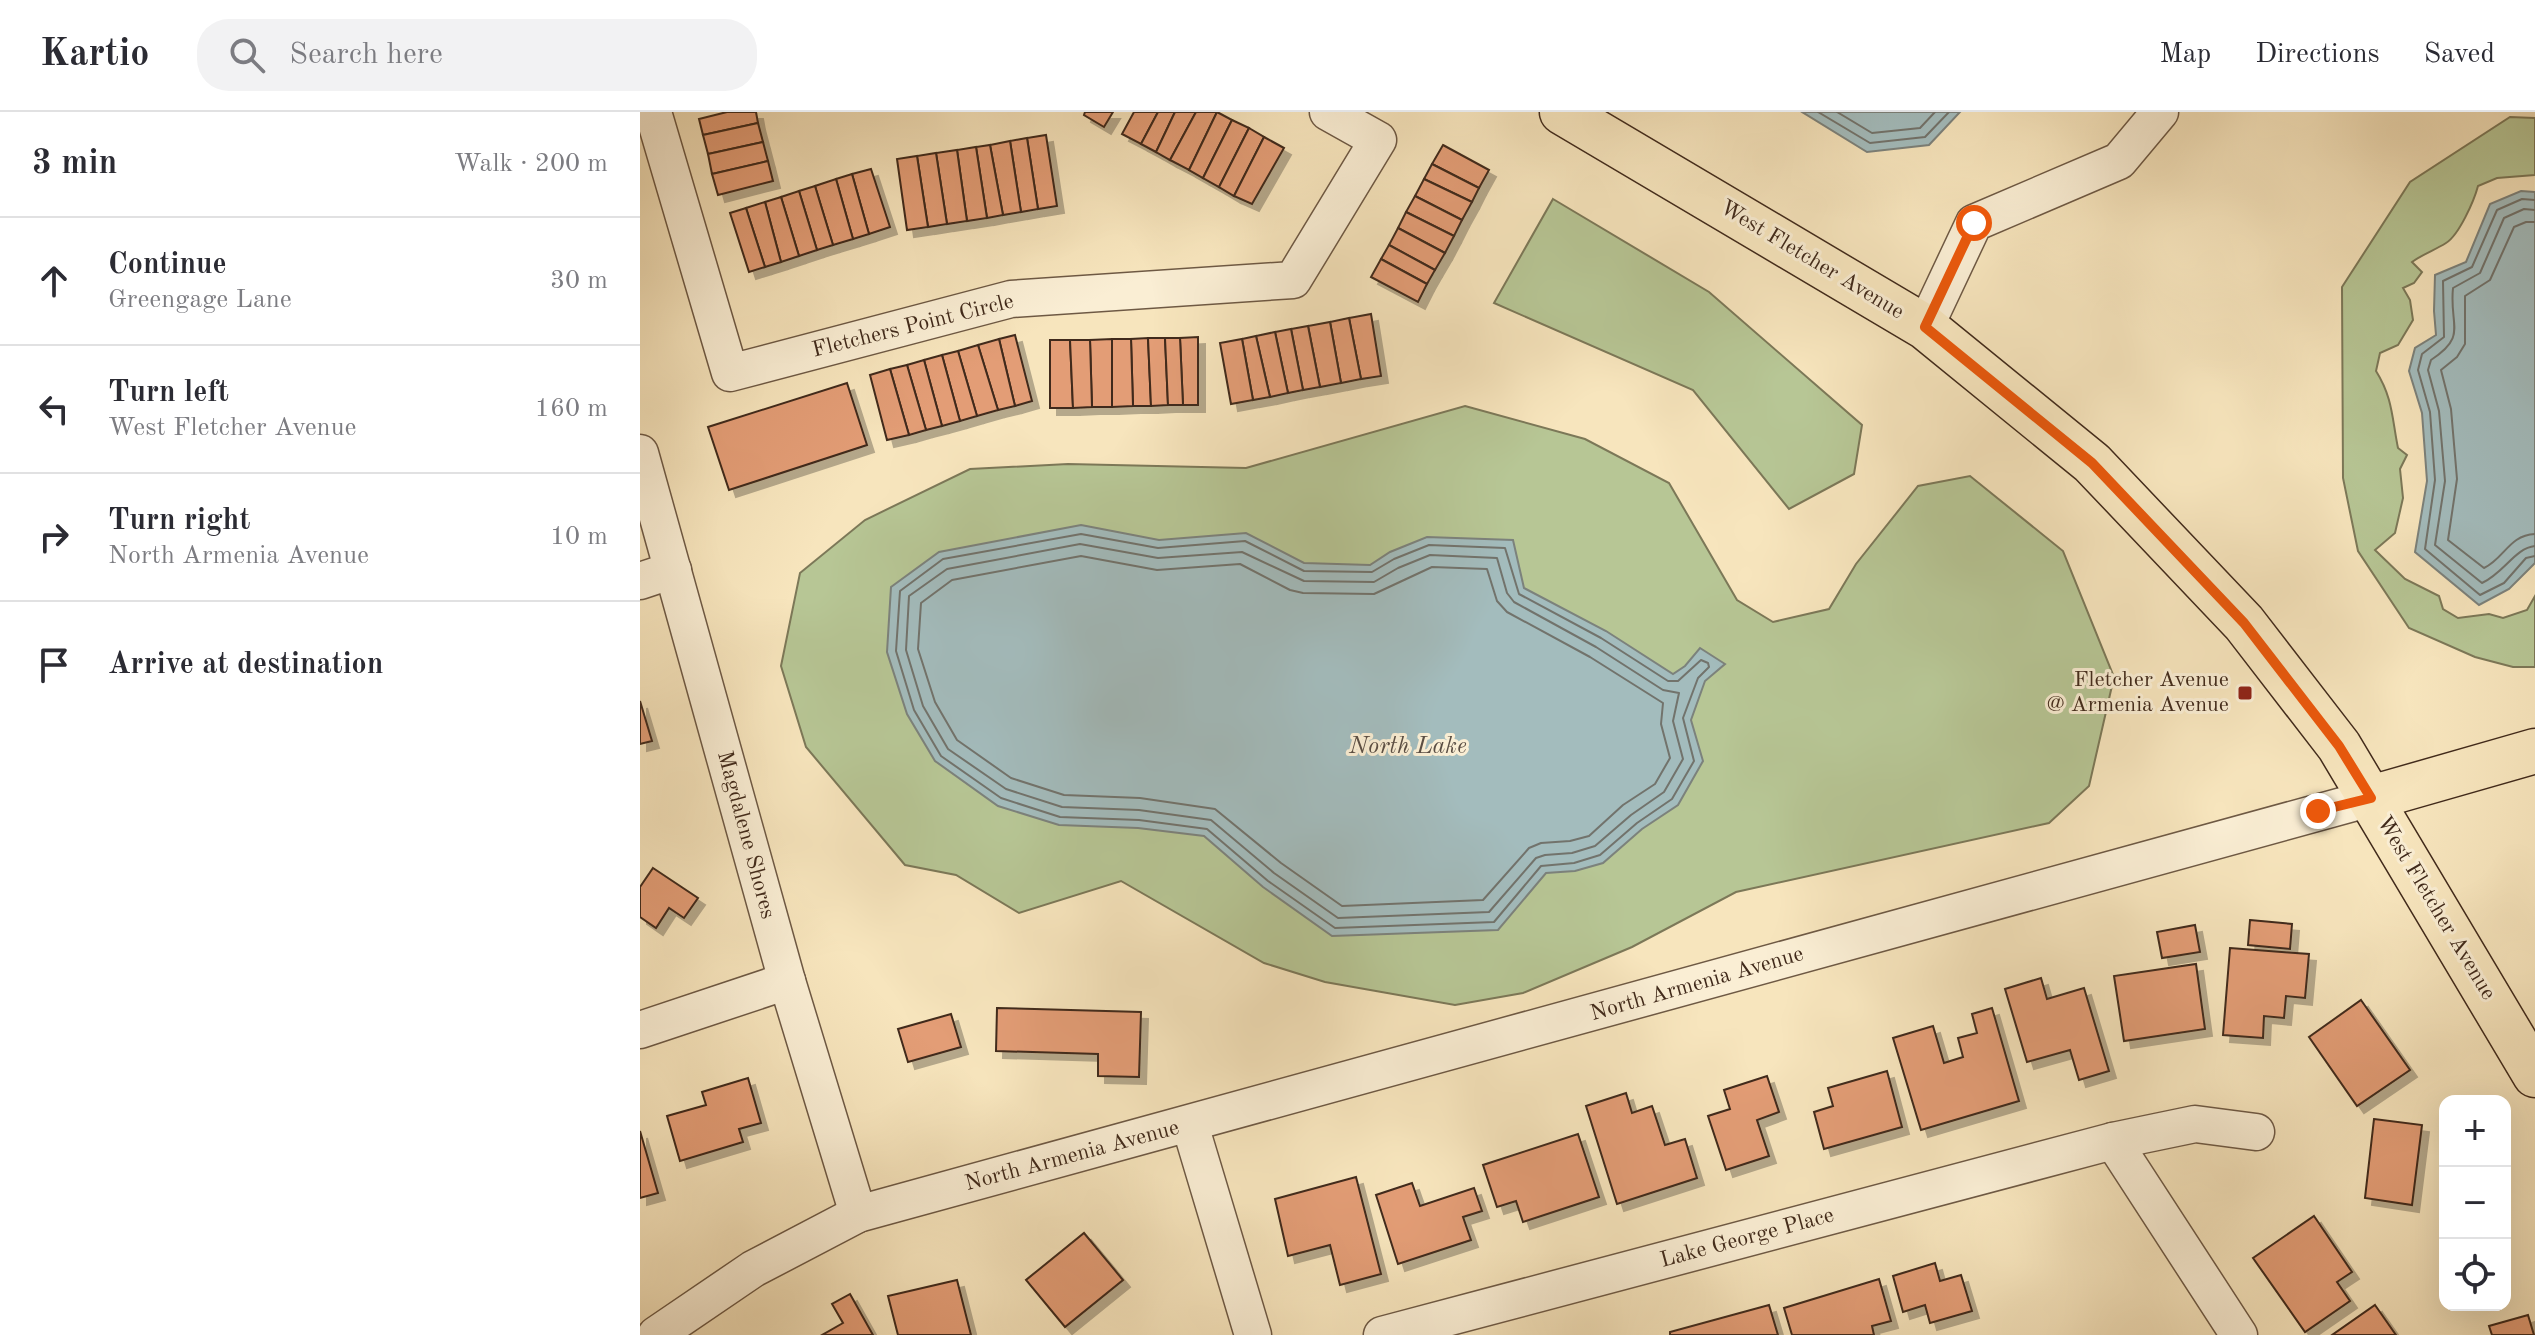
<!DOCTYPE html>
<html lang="en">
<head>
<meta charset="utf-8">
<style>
  :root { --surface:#fff; --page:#f2f2f3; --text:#2b2b33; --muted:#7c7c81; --line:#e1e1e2 }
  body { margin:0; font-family:"Old Standard TT",serif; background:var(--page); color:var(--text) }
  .controls { position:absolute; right:24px; bottom:24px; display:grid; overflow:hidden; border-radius:16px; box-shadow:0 8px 32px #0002 }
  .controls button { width:72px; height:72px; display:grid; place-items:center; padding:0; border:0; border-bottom:2px solid var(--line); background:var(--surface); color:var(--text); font:40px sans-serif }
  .stop { position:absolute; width:24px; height:24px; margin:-18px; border:6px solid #ea580c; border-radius:50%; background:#fff }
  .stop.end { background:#ea580c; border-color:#fff; box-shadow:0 2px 8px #0008 }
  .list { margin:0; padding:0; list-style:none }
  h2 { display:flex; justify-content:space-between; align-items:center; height:104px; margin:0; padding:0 32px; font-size:34px }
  h2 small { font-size:26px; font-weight:400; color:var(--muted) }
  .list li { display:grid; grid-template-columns:52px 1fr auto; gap:24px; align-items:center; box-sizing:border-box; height:128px; padding:0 32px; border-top:2px solid var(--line) }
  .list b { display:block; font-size:30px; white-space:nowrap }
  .list p { margin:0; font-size:26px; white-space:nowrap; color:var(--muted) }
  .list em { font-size:26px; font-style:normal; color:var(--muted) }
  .icon { flex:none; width:44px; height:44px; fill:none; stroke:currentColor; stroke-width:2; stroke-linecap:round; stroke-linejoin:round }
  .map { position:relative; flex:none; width:1895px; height:1223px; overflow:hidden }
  header { display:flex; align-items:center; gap:48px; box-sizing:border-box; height:112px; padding:0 40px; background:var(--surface); border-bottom:2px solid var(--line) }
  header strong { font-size:38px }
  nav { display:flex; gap:44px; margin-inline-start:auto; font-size:28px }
  .search { width:560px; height:72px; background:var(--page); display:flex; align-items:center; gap:20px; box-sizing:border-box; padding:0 28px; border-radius:32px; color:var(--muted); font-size:30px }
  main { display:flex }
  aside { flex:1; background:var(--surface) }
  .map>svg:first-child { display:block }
</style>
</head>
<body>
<header>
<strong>Kartio</strong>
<div class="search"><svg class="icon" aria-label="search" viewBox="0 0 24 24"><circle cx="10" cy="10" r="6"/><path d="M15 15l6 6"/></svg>Search here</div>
<nav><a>Map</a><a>Directions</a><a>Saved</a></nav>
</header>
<main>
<aside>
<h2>3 min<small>Walk · 200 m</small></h2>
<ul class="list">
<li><svg class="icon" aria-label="ahead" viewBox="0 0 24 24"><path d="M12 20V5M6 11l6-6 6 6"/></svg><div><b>Continue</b><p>Greengage Lane</p></div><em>30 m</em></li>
<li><svg class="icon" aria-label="left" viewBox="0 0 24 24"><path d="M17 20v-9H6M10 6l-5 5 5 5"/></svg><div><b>Turn left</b><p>West Fletcher Avenue</p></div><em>160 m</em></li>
<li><svg class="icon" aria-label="right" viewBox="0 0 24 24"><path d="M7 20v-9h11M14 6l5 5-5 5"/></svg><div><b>Turn right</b><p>North Armenia Avenue</p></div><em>10 m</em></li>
<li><svg class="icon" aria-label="arrive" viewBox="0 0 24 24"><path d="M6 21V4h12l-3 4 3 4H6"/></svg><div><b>Arrive at destination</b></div></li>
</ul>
</aside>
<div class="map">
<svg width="1895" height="1223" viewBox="0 0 1895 1223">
  <defs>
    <filter id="shadow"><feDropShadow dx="7" dy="7" stdDeviation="0" flood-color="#0004"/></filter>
  </defs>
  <rect width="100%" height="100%" fill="#f7e5bd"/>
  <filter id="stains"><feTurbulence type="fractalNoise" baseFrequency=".0025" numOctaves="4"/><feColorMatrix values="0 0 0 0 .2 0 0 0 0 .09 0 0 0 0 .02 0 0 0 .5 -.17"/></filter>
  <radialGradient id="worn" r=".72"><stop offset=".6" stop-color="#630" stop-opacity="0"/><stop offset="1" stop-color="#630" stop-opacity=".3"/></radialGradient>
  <!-- green -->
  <g fill="#b7c695" stroke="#7c7858" stroke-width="2">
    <path d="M 1870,5 L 1895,6 L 1895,63 L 1857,66 L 1838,74 C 1834,89 1819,123 1806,131 C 1795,138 1783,142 1772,150 L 1782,160 L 1774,171 L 1763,176 L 1770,188 L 1773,208 L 1758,233 L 1740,241 L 1736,259 C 1753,286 1752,307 1758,336 L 1767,343 L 1760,357 L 1763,386 L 1755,421 L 1735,438 L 1765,467 L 1799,484 L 1803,497 L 1818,506 L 1849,502 L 1863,506 L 1887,498 L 1895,484 L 1895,555 L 1873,555 L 1835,545 L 1769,516 L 1718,439 L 1703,366 L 1702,175 L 1770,70 Z"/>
    <polygon points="913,87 1069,180 1222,313 1214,362 1149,397 1053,278 854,191"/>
    <polygon points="825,294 945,327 1029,371 1097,488 1133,510 1189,497 1216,452 1278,374 1330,364 1423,439 1474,565 1449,674 1409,711 1096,780 992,835 883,881 815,893 685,870 624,851 481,769 379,801 316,763 265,753 166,635 141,554 160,461 225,408 330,357 428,352 606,356"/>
  </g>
  <!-- water -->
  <g fill="#a3bcbd" stroke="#7c827c" stroke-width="2">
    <polygon points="1162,0 1320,0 1289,33 1227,40"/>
    <polygon points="1881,79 1895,80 1895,451 1869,477 1839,493 1775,440 1787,369 1782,301 1769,259 1775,236 1796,223 1794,199 1795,163 1826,150 1850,92"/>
    <polygon points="441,413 519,428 606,421 664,451 730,453 750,440 787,425 873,428 884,476 966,519 1033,562 1045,554 1060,536 1085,552 1065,569 1051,608 1063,649 1038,693 1002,717 963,751 935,759 906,761 858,818 692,824 623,775 564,724 498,716 419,713 358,694 295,649 267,602 247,540 251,475 299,440"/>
  </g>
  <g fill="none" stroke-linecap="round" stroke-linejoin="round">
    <!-- shore -->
    <g stroke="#72736c" stroke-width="2">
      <polyline points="1178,0 1230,31 1285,25 1309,0"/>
      <polyline points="1197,0 1232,21 1280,16 1295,0"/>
      <polyline points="1895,88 1882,87 1857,98 1832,155 1803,169 1804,225 1782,242 1778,258 1790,300 1795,368 1785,437 1840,483 1864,471 1886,446 1895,444"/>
      <path d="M 1895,98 L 1884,97 L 1864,106 L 1840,161 L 1813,176 C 1809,214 1828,224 1791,248 L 1788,258 L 1799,299 L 1805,369 L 1795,433 L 1842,471 C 1864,461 1875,436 1895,434"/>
      <path d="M 1895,110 L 1886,110 L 1874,115 L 1850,168 L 1825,184 L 1825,232 L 1817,245 L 1801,258 L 1811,297 L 1817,367 L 1808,428 L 1844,456 C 1864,447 1869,423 1895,422"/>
      <polygon points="441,422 518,436 605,429 664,459 732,460 754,447 789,433 865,436 879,482 961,526 1028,569 1038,569 1061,548 1068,551 1069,555 1058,566 1043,606 1054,649 1032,687 997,711 960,743 934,751 901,754 854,810 695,816 628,769 567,717 499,708 420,705 361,686 301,644 274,598 256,539 260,479 303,447"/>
      <polygon points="440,432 518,446 602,440 664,469 734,470 758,456 790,443 857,446 867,481 874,490 956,535 1023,578 1039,581 1033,609 1043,647 1024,680 991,703 955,734 932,741 905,743 896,746 849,800 698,806 634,761 571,708 499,698 422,695 366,677 308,637 283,594 266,538 269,484 307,457"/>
      <polygon points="441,444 517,458 600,452 650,478 663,481 734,482 792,455 847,457 857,489 867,500 950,545 1023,591 1021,612 1030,646 1015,672 983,693 949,724 930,729 901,731 889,736 843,788 702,794 641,751 575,697 500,686 424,683 371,666 317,628 295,590 278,537 281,491 312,468"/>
    </g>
  </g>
  <!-- building -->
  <g fill="#e39d76" stroke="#412a1b" stroke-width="2" filter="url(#shadow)">
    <polygon points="87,0 116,0 118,11 63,23 59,7"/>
    <polygon points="445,0 473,0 464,15 444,3"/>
    <polygon points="494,0 518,0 501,32 482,22"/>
    <polygon points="518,0 535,0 516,40 501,32"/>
    <polygon points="535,0 556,0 530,48 516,40"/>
    <polygon points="556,0 577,0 549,58 530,48"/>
    <polygon points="577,0 592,8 563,66 549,58"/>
    <polygon points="592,8 609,16 579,75 563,66"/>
    <polygon points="118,11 123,30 68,42 63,23"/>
    <polygon points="609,16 624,25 594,84 579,75"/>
    <polygon points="406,23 417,94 398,97 387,26"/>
    <polygon points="624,25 644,36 612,92 594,84"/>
    <polygon points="387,26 398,97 381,100 370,29"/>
    <polygon points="370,29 381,100 363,103 350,33"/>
    <polygon points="123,30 128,49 72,62 68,42"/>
    <polygon points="350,33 363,103 347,106 336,35"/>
    <polygon points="803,33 849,58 839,76 792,52"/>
    <polygon points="336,35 347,106 327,109 317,38"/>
    <polygon points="317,38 327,109 307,112 296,41"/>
    <polygon points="296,41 307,112 288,115 277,44"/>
    <polygon points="277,44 288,115 267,118 257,47"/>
    <polygon points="128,49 133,69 78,83 72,62"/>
    <polygon points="792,52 839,76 832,90 784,67"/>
    <polygon points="231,57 250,115 229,122 212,62"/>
    <polygon points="212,62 229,122 213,127 196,67"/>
    <polygon points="196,67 213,127 193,133 175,74"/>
    <polygon points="784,67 832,90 822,108 775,84"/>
    <polygon points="175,74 193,133 177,138 159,79"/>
    <polygon points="159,79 177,138 159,144 141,85"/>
    <polygon points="775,84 822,108 814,124 766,100"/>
    <polygon points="141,85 159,144 141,150 125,90"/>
    <polygon points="125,90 141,150 125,155 106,96"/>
    <polygon points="106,96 125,155 109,160 90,101"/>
    <polygon points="766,100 814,124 805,141 758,116"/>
    <polygon points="758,116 805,141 795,158 749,133"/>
    <polygon points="749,133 795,158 787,172 741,147"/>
    <polygon points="741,147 787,172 778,190 731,165"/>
    <polygon points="731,202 741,264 721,267 709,206"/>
    <polygon points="709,206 721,267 701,271 690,210"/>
    <polygon points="690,210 701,271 680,275 668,214"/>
    <polygon points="668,214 680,275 663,278 651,217"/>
    <polygon points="651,217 663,278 648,281 635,220"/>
    <polygon points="635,220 648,281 630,285 616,224"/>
    <polygon points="375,223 392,289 375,294 359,227"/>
    <polygon points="616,224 630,285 613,288 602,227"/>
    <polygon points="558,225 558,293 543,293 540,226"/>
    <polygon points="508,226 511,294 493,294 491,227"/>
    <polygon points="508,226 525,226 528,293 511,294"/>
    <polygon points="525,226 540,226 543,293 528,293"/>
    <polygon points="359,227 375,294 358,298 338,233"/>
    <polygon points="472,227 472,295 452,295 450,228"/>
    <polygon points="472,227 491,227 493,294 472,295"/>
    <polygon points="602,227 613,288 591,292 580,231"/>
    <polygon points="410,228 430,228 433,296 410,296"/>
    <polygon points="430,228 450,228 452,295 433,296"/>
    <polygon points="338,233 358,298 337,304 318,239"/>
    <polygon points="318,239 337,304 320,309 302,243"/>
    <polygon points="302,243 320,309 302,314 284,248"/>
    <polygon points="284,248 302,314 286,318 267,253"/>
    <polygon points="267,253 286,318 269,323 250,257"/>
    <polygon points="250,257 269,323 247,328 230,263"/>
    <polygon points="207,271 227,333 89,378 68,315"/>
    <polygon points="0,589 12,629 0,632"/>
    <polygon points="13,756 58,786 44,806 29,796 16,816 0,805 0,775"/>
    <polygon points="1610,808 1652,812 1650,837 1608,833"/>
    <polygon points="1555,813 1560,840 1522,846 1517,820"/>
    <polygon points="1590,836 1669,842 1665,886 1646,884 1644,906 1624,904 1623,926 1583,923"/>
    <polygon points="1556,852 1565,917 1484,929 1474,864"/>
    <polygon points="1401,866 1407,887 1444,876 1469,959 1439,968 1430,938 1387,950 1365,877"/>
    <polygon points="1721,888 1770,958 1717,994 1669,925"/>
    <polygon points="357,896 501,900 499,965 458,964 458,942 356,939"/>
    <polygon points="1352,896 1379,989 1281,1018 1253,926 1293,914 1304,951 1323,945 1318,926 1337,921 1332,902"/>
    <polygon points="311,902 321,935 268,950 258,917"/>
    <polygon points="1247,959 1262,1015 1184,1037 1174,1000 1193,994 1188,976"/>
    <polygon points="1127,964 1139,1000 1117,1008 1129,1044 1086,1058 1068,1004 1090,997 1084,978"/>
    <polygon points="108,966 121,1011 99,1017 103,1030 40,1049 27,1004 66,993 62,980"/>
    <polygon points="986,981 992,1001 1012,994 1025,1033 1045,1027 1057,1066 977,1092 946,994"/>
    <polygon points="1734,1007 1782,1013 1772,1093 1725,1086"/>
    <polygon points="0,1019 18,1081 0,1086"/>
    <polygon points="938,1022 959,1085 883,1110 876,1089 857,1095 843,1053"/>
    <polygon points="716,1065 741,1162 700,1173 690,1133 648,1144 635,1087"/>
    <polygon points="772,1071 780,1094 834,1076 842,1099 823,1105 831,1128 758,1152 736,1083"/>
    <polygon points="1674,1104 1712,1160 1697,1170 1710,1189 1665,1220 1613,1146"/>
    <polygon points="444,1121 483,1168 425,1215 386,1168"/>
    <polygon points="1295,1151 1300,1169 1321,1163 1332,1199 1290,1211 1285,1193 1263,1200 1253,1164"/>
    <polygon points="1239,1167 1251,1209 1232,1214 1234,1223 1152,1223 1144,1196"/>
    <polygon points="317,1168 331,1223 258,1223 248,1184"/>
    <polygon points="210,1182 233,1223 182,1223 203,1211 192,1192"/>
    <polygon points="1129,1193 1138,1223 1030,1223 1030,1220"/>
    <polygon points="1735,1193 1756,1223 1692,1223"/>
    <polygon points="1888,1203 1894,1223 1852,1223 1849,1214"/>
  </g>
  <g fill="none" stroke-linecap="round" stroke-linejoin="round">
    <defs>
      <g id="minor">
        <polyline points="13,0 90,261 371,187 653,168 738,28 688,0"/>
        <polyline points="1285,215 1334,111 1479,49 1520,0"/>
        <polyline points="0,341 147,869 218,1102"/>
        <polyline points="0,469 33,458"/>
        <polyline points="0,918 147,869"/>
        <polyline points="550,1013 613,1223"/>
        <polyline points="1473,1029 1599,1223"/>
        <polyline points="16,1223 113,1157 218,1102 1731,686"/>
        <polyline points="742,1223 1473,1029 1555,1012 1616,1020"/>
      </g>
      <g id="major">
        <polyline points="922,0 1285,215 1452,351 1604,511 1699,634 1895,963"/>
        <polyline points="1731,686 1895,639"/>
      </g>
    </defs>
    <!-- minor casing -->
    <use href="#minor" stroke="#6e5944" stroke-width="39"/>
    <!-- major casing -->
    <use href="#major" stroke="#412a1b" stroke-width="47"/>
    <!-- minor -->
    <use href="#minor" stroke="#faeed4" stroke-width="36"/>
    <!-- major -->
    <use href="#major" stroke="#f7e5bd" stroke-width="44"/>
  </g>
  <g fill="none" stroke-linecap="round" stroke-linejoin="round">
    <!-- route -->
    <polyline stroke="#ea580c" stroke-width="10" points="1334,111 1285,215 1452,351 1604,511 1699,634 1731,686 1678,699"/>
  </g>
  <!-- markers -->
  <rect fill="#8f2418" stroke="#faeed4" stroke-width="3" x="1597" y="573" width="16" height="16" rx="4"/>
  <g text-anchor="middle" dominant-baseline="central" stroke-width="6" stroke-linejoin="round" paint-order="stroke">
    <!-- street labels -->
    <g font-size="22" fill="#412a1b" stroke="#faeed4">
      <text transform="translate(1172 148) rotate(31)">West Fletcher Avenue</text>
      <text transform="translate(273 214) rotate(-14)">Fletchers Point Circle</text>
      <text transform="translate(106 723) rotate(75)">Magdalene Shores</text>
      <text transform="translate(1796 796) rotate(59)">West Fletcher Avenue</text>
      <text transform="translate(1057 872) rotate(-16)">North Armenia Avenue</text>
      <text transform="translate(432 1044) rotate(-15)">North Armenia Avenue</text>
      <text transform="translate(1107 1126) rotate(-15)">Lake George Place</text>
    </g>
    <!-- poi labels -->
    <g font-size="22" fill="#412a1b" stroke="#faeed4" text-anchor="end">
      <text x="1589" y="568">Fletcher Avenue<tspan x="1589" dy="25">@ Armenia Avenue</tspan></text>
    </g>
    <!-- water labels -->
    <g font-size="24" font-style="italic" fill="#5a4e44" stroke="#faeed4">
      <text x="768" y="635">North Lake</text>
    </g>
  </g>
  <rect width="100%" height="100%" filter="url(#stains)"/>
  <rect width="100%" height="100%" fill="url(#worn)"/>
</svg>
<div class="controls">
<button>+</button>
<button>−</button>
<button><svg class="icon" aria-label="locate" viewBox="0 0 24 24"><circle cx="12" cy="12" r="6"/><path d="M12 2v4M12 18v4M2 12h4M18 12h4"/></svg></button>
</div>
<div class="stop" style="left:1334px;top:111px"></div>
<div class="stop end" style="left:1678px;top:699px"></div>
</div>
</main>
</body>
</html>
